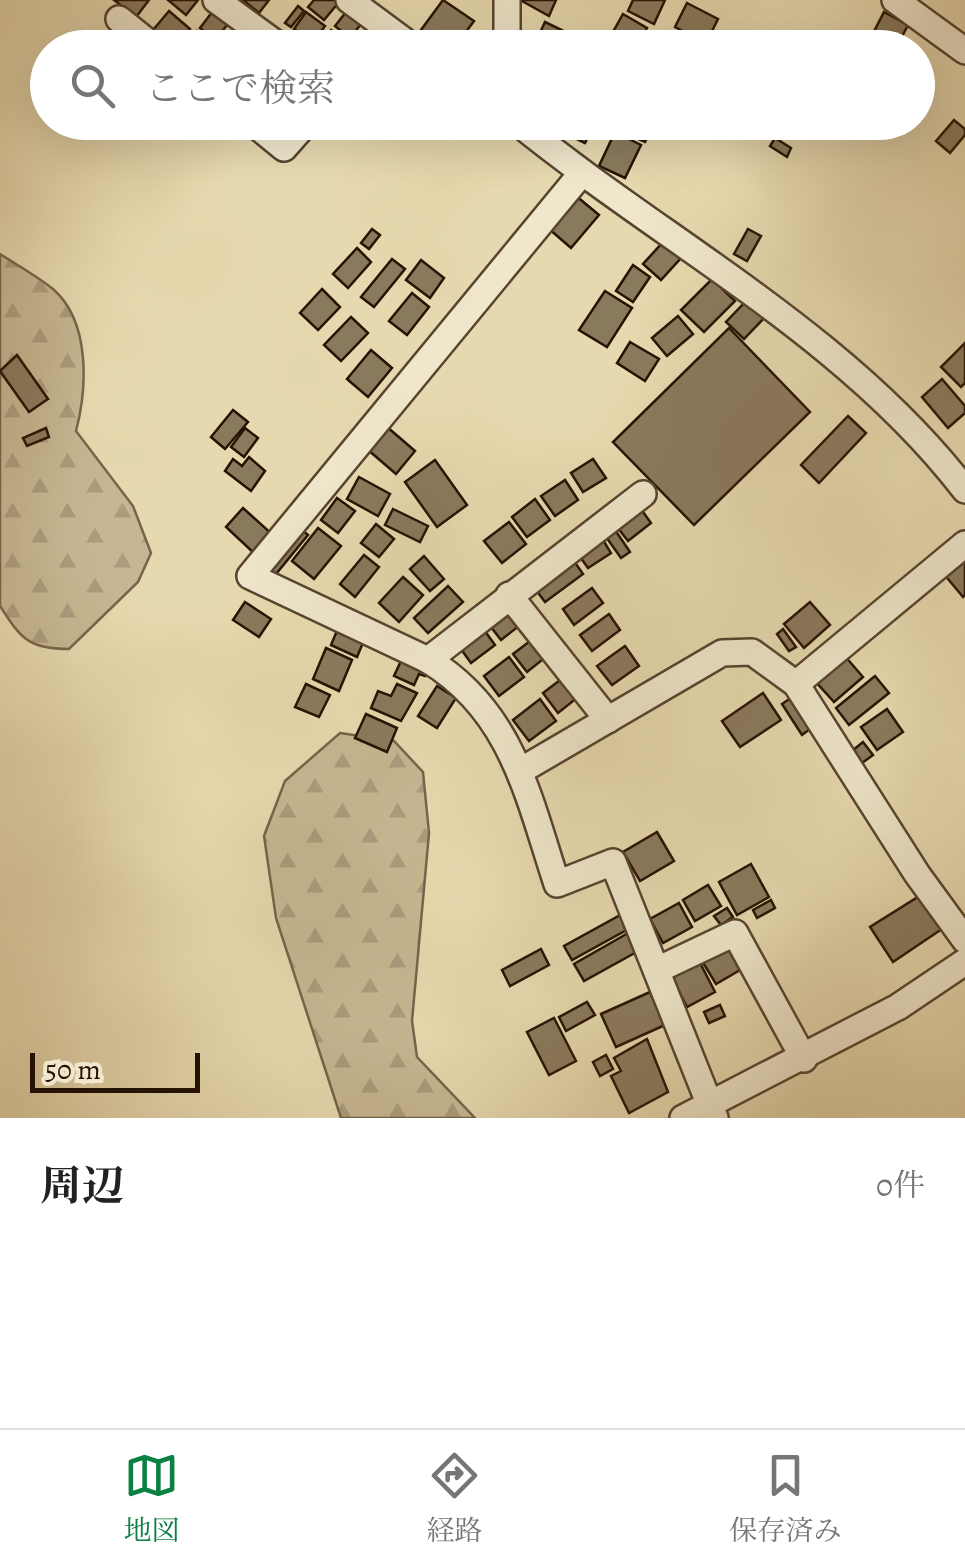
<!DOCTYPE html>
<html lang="ja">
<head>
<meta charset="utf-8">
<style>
  :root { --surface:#fff; --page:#f2f2f2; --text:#222; --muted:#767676; --line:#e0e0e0; --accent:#0b8043 }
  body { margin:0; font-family:Alegreya,"Noto Serif JP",serif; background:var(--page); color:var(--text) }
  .scale { position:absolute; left:30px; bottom:25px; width:170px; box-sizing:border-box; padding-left:10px; border:5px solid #261304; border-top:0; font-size:28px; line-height:35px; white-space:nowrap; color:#261304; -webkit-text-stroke:8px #efe6cb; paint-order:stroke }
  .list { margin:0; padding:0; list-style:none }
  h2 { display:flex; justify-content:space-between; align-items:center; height:130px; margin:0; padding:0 40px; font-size:42px }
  h2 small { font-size:32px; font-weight:400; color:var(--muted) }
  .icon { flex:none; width:55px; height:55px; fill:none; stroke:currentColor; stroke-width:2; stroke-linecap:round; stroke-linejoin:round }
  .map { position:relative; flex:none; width:965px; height:1118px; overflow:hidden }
  .search { position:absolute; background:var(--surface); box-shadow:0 10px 40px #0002; left:30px; right:30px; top:30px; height:110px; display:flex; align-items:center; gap:25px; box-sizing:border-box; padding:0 35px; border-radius:55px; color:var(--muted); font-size:38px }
  .sheet { height:310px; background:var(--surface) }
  nav { display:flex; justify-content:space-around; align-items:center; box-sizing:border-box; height:140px; border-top:2px solid var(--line); background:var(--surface); font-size:28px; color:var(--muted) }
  nav a { display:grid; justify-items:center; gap:5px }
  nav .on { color:var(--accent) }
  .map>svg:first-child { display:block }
</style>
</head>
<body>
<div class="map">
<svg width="965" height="1118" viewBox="0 0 965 1118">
  <defs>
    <pattern id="forest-firs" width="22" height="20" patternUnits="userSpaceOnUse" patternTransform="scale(2.5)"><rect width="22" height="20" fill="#c6b792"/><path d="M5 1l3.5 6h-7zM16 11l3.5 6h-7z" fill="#aa9c7c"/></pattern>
  </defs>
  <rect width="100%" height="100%" fill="#e7d9af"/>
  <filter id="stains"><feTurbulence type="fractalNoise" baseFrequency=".002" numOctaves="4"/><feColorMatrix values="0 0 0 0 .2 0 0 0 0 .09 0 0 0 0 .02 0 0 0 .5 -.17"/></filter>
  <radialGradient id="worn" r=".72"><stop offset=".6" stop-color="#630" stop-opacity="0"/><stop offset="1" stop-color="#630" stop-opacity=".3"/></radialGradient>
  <!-- forest -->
  <g fill="url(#forest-firs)" stroke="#76654b" stroke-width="2.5">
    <path d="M 0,254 C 17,265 37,276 53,289 C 91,322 87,389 76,431 L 133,506 L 151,553 L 138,582 L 69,649 C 29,649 21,639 0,606 Z"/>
    <polygon points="340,733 394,741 423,772 429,833 412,1021 417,1057 475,1118 341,1118 276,918 264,836 285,781"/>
  </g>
  <!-- building -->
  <g fill="#8a7a5d" stroke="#261304" stroke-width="2.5">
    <polygon points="114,0 149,0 136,17"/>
    <polygon points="168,0 198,0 186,15"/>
    <polygon points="243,0 269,0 259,13"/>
    <polygon points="314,0 337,0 339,2 324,20 308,7"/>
    <polygon points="443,0 474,21 454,48 437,48 418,34"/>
    <polygon points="520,0 556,0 549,16"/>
    <polygon points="633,0 665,0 654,24 628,11"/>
    <polygon points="687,3 718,19 706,43 675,27"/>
    <polygon points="298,6 304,11 291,27 285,23"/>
    <polygon points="216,7 232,19 215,40 200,28"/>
    <polygon points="350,7 365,19 350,38 335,26"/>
    <polygon points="169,11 190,29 175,48 153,30"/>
    <polygon points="306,12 325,26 313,42 294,29"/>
    <polygon points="884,12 908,25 896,48 868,43"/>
    <polygon points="623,14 647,28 636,48 624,48 609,39"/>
    <polygon points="545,22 570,34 564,48 533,48"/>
    <polygon points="370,26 377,32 357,48 353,44"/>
    <polygon points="243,27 259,40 253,48 227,48"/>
    <polygon points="331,30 345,43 341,48 315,48"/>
    <polygon points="197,31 211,42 207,48 185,48"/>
    <polygon points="954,120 965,129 965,135 950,153 936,141"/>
    <polygon points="565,122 595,122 585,143 560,131"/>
    <polygon points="623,122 655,122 645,142 620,131"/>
    <polygon points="615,132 641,145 625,178 599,166"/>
    <polygon points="775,138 791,148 787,157 770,146"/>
    <polygon points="575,195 599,215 571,248 548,228"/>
    <polygon points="372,229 380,235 369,249 361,243"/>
    <polygon points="748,229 761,236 747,261 734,254"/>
    <polygon points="663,242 681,258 661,280 643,264"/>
    <polygon points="357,248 371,262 348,288 333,274"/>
    <polygon points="392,259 405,269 374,307 361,297"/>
    <polygon points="421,260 444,278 430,298 406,280"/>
    <polygon points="633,265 650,277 633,302 616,291"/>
    <polygon points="712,279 735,301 704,332 681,310"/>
    <polygon points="322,289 340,307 318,330 300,313"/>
    <polygon points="605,291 632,308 607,347 579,330"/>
    <polygon points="412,293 429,307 407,335 389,321"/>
    <polygon points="748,299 766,316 744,339 726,322"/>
    <polygon points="678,316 693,334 667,356 652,338"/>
    <polygon points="351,317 368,333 341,361 324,345"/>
    <polygon points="729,328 810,412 694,525 613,442"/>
    <polygon points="630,342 659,359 645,381 617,363"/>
    <polygon points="965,343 965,383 961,387 941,367"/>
    <polygon points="371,350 392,368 368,397 347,379"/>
    <polygon points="17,355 48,399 29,412 0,371"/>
    <polygon points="942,379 965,406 965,413 948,428 922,397"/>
    <polygon points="233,410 248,422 225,449 211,437"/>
    <polygon points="848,416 866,433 819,483 801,465"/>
    <polygon points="386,426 415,451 396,474 367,449"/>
    <polygon points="46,428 49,437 27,446 23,438"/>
    <polygon points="245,428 258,438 244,457 231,447"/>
    <polygon points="249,457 265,471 251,491 225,471 233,459 242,466"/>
    <polygon points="593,459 606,478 583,492 571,473"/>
    <polygon points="435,460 467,505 437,527 405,482"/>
    <polygon points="359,477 390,494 378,516 347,499"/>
    <polygon points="565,480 578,500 555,516 541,496"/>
    <polygon points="337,498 355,511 338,533 321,520"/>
    <polygon points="535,499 550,520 527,537 512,517"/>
    <polygon points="638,505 651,523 628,541 614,523"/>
    <polygon points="243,508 274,536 256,555 226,527"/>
    <polygon points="393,509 428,526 420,542 385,525"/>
    <polygon points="509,522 526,544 502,563 484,541"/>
    <polygon points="376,524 394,539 379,557 361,543"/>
    <polygon points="298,527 308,535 276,574 266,566"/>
    <polygon points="613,527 630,552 621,558 604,534"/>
    <polygon points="318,528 341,546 314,579 292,561"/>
    <polygon points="600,535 611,553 588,568 576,551"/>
    <polygon points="364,555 379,567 355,597 340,584"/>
    <polygon points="965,555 965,595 963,597 943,573"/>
    <polygon points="424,556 444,579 430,591 410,569"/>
    <polygon points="571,557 583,574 545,602 533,586"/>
    <polygon points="403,577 423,595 399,622 379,603"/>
    <polygon points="448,586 463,602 428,633 414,618"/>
    <polygon points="592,588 603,603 574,625 563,609"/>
    <polygon points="245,602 271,619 259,637 233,620"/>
    <polygon points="810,602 830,625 804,648 784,624"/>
    <polygon points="511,604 524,622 501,640 487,622"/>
    <polygon points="609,614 620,630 592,651 580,635"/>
    <polygon points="339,626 365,638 357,657 331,645"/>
    <polygon points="482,627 495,645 471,663 458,645"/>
    <polygon points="783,629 796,647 789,651 777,634"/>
    <polygon points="534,638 547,656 527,672 513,654"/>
    <polygon points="625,646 639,666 612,685 597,666"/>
    <polygon points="326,648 352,660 339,691 313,679"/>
    <polygon points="844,655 863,677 834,702 815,681"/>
    <polygon points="415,657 430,664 425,676 419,674 414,685 394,676 401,661 411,666"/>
    <polygon points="509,657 524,677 499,696 484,676"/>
    <polygon points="568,674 583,693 558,713 543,693"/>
    <polygon points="875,676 889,693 849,725 836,708"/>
    <polygon points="306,684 330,695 319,717 295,707"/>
    <polygon points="397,684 417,693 401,721 371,708 378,691 391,696"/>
    <polygon points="437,686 456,698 437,728 418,716"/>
    <polygon points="763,693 781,720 740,747 722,721"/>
    <polygon points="795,695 814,726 802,735 782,704"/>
    <polygon points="540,699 556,721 529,741 513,720"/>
    <polygon points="887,709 903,732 877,750 861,727"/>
    <polygon points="366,714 397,728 387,752 355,738"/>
    <polygon points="863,742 873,755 862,763 852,751"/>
    <polygon points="657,832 674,861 640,881 623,852"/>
    <polygon points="751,864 769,897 737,915 719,882"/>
    <polygon points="708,885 721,906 695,921 683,900"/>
    <polygon points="921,895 942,929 893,962 870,927"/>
    <polygon points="771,900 775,908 757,918 753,910"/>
    <polygon points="679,903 692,927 663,943 650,919"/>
    <polygon points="727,908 733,917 721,925 714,916"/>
    <polygon points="624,913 632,927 572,960 564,946"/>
    <polygon points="630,932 640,950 584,981 574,964"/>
    <polygon points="727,947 740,970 716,984 702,961"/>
    <polygon points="541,949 549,965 510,986 502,970"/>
    <polygon points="697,957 715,992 687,1007 669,972"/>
    <polygon points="650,992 665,1025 616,1047 601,1014"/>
    <polygon points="587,1002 595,1015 566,1031 559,1017"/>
    <polygon points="720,1005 725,1016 709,1023 704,1012"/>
    <polygon points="554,1018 576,1061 549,1075 527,1032"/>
    <polygon points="647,1039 668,1092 629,1113 611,1076 621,1071 614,1058"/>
    <polygon points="606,1055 613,1069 600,1076 593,1062"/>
  </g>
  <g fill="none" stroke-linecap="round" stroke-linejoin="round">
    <defs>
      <g id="minor">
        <polyline points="216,0 282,48"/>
        <polyline points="349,0 414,48"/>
        <polyline points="895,0 965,51"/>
        <polyline points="119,19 155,48"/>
        <polyline points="507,48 507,0"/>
        <polyline points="252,122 284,148 307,122"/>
        <path d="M 517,122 C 666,243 847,336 965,490"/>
        <path d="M 581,174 L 250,576 L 428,660 C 512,711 528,796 557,884 L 613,862 L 715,1118"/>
        <polyline points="509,595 608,720"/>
        <polyline points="428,660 643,494"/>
        <polyline points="796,684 965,544"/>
        <polyline points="520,771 722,653 752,652 796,684 917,874 965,940"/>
        <polyline points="657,970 735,933 804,1059"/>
        <polyline points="683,1118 898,1007 965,962"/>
      </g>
    </defs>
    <!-- minor casing -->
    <use href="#minor" stroke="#56442f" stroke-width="30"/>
    <!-- minor -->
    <use href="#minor" stroke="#efe6cb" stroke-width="25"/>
  </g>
  <rect width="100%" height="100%" filter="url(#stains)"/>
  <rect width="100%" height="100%" fill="url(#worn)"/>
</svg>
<div class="scale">50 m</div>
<div class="search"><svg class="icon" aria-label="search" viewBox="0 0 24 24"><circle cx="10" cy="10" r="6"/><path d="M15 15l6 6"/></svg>ここで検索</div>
</div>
<section class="sheet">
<h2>周辺<small>0件</small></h2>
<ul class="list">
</ul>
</section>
<nav>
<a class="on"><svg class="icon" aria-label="map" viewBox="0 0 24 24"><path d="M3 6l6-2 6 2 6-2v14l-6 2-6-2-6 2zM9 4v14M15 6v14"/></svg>地図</a>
<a><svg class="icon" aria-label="directions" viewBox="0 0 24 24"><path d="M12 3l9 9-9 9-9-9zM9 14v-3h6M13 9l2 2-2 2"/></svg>経路</a>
<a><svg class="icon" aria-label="saved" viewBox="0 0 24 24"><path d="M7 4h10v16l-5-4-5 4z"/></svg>保存済み</a>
</nav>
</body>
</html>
